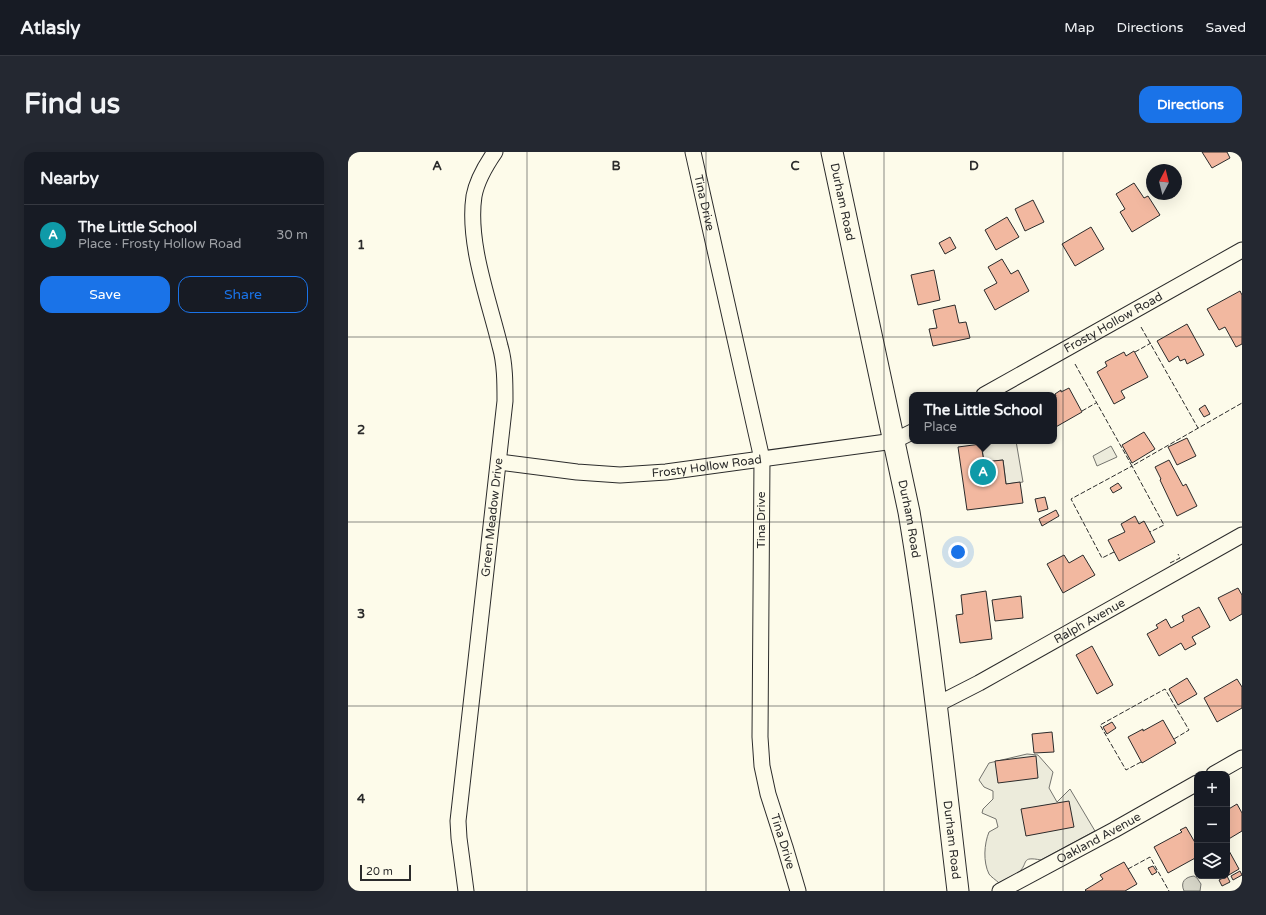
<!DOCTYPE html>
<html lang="en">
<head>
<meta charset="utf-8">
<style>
  :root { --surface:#171b24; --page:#242831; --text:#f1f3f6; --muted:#9ea1a6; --line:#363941; --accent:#1a73e8 }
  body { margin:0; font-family:"Varela Round",sans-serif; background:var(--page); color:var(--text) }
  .controls { position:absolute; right:12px; bottom:12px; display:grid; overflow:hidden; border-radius:8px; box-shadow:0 4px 16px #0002 }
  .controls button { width:36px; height:36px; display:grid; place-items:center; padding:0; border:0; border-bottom:1px solid var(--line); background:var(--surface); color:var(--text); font:20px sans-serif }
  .compass { position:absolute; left:798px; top:12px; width:36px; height:36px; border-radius:50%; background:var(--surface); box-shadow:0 4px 16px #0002; rotate:7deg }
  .scale { position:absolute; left:12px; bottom:10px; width:51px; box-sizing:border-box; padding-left:4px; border:2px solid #2b2b2b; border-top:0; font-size:11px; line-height:14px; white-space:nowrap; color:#2b2b2b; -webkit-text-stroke:3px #fdfbea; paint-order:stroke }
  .you { position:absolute; left:610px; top:400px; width:14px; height:14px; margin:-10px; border:3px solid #fff; border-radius:50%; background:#1a73e8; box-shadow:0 0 0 6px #1a73e833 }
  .badge { display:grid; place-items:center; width:26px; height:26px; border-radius:50%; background:var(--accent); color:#fff; font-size:13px; font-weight:700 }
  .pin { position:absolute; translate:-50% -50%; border:2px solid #fff; box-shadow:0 1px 4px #0006 }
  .popup { position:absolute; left:561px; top:240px; width:148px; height:52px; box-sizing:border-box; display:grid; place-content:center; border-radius:8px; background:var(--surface); filter:drop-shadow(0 1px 3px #0005); font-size:13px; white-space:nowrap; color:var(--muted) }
  .popup b { font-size:15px; color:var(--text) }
  .popup::after { content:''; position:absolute; left:50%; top:100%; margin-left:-8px; border:8px solid transparent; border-top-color:var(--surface) }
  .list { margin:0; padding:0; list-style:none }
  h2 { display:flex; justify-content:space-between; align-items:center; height:52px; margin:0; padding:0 16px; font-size:17px }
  h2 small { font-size:13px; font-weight:400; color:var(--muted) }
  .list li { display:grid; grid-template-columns:26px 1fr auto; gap:12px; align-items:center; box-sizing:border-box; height:60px; padding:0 16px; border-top:1px solid var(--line) }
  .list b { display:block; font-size:15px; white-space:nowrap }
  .list p { margin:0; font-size:13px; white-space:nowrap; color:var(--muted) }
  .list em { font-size:13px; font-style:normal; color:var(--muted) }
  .actions { display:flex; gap:8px; padding:12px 16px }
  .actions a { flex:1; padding:9px 0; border:1px solid var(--accent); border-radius:12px; text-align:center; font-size:14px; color:var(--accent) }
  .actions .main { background:var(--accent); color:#fff }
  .icon { flex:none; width:22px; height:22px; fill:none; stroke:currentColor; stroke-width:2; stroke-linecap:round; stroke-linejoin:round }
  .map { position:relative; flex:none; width:894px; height:739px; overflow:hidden; border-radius:12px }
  header { display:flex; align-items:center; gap:24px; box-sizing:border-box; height:56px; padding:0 20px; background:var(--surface); border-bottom:1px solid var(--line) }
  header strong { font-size:19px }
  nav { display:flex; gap:22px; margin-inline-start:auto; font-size:14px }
  .intro { display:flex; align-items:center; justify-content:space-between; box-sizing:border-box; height:96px; padding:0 24px }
  h1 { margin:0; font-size:28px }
  .button { padding:10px 18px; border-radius:12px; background:var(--accent); color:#fff; font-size:14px; font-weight:700 }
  main { display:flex; gap:24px; padding:0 24px }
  aside { flex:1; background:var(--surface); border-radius:12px; box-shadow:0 4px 16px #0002 }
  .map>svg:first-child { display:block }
</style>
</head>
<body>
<header>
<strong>Atlasly</strong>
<nav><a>Map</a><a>Directions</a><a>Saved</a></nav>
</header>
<div class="intro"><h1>Find us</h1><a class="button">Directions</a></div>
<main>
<aside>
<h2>Nearby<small></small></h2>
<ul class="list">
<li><span class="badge" style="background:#0f9aa8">A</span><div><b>The Little School</b><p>Place · Frosty Hollow Road</p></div><em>30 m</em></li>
</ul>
<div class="actions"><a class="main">Save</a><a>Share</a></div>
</aside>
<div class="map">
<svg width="894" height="739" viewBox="0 0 894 739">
  <rect width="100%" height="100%" fill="#fdfbea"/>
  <!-- green -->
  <g fill="#ecebdb" stroke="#74746e">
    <polygon points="763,294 769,305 749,314 745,304"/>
    <path d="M 679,602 L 690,603 L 705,620 L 701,636 L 709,650 L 722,637 L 747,679 L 693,708 C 672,704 681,711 671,720 C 665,724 657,727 651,731 C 648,728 643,725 641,722 C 635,710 636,692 641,680 L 650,675 L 648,667 L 634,661 L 635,657 L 645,647 L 645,639 L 636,635 L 631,628 L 641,611 Z"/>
  </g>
  <!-- parking -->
  <polygon fill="#eceadb" stroke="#74746e" points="633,289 668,289 675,330 658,332 655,308 636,310"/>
  <!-- water -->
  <path fill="#d8d7c9" stroke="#74746e" d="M 846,724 L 849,726 L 853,732 L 852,739 L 836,739 C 832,730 837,725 846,724 Z"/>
  <!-- building -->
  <g fill="#f2b8a0" stroke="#2b2b2b">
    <polygon points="854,0 879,0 882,6 864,16"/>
    <polygon points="786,31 796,46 800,44 812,63 784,80 772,60 777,57 768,42"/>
    <polygon points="685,48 696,70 677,79 667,57"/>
    <polygon points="659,65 671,85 648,98 637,78"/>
    <polygon points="743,75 756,97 727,114 714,92"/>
    <polygon points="602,85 608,96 597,102 591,91"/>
    <polygon points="654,107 663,122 670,118 681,139 647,158 636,138 649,131 640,115"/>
    <polygon points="586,118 592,148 570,153 563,123"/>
    <polygon points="892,139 894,143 894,192 888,195 877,175 871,178 859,157"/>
    <polygon points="607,153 611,171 618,170 622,186 585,194 581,177 589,176 585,158"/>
    <polygon points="839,172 856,203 839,212 837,207 832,209 830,204 821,210 809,189"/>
    <polygon points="786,199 800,225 773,239 777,246 766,252 749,220 759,214 757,210 776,200 778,204"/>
    <polygon points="721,236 734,260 706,276 706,245 708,244 707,242 713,238 713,240"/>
    <polygon points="857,253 862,262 856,265 851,257"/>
    <polygon points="796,280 807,297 784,311 774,293"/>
    <polygon points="839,286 848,304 829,313 820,295"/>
    <polygon points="633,292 636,310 655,308 658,332 672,330 675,351 619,358 610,295"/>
    <polygon points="821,308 835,334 838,332 849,354 829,364 812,328 813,327 807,315"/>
    <polygon points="770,331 774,336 765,341 762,336"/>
    <polygon points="697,345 700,357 690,360 687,347"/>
    <polygon points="708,358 711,364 694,374 691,367"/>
    <polygon points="787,364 791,372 796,369 807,390 771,409 760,388 777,380 773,372"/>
    <polygon points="716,403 721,411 735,403 747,423 715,441 699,412"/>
    <polygon points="890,436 894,443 894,462 882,469 870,446"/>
    <polygon points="638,439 644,487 612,491 608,463 615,462 613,443"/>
    <polygon points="673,444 675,466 647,469 644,448"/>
    <polygon points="851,455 862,475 844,485 848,492 837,498 833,491 811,504 799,482 810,476 808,473 818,467 823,476 836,469 834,464"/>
    <polygon points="744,494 765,533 749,542 728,503"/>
    <polygon points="839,526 849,542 830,553 821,537"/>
    <polygon points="889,527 894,535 894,556 869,570 856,546"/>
    <polygon points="815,568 828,591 794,611 780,585 795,577 795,579"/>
    <polygon points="764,570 768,576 759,582 755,575"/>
    <polygon points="704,580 706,600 686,601 684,582"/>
    <polygon points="688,604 690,626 650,631 647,609"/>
    <polygon points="721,649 726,675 678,684 673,657"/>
    <polygon points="889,652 894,661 894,679 879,688 879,658"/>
    <polygon points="838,675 849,694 849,705 820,721 806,695 834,680 832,678"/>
    <polygon points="880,697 891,717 879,724 879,698"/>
    <polygon points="776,710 789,732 777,739 738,739 737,738 755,727 752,723"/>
    <polygon points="805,714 809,720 804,723 800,716"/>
    <polygon points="892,719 894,723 885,728 883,724"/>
    <polygon points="879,724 882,730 874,734 871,728"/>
  </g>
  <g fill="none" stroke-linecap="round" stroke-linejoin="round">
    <defs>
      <g id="street">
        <path id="s1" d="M 345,0 L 414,307 L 412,585 L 414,614 L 420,642 L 437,695 L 450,739"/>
        <path id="s2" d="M 636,243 L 894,98"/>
        <path id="s3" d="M 151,310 L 229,320 L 272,323 L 318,320 L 546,289 L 564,280"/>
        <path id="s4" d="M 588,553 L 631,531 L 894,383"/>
        <polyline points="866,622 894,606"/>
        <path id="s5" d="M 118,739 L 111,686 L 110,669 L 157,249 C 157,231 157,211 152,194 C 141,148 119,91 126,44 C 129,28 138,13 147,0"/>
        <path id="s6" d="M 652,739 L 766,678 L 849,631"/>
      </g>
      <g id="secondary">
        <path id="s7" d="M 484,0 L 561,360 C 582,485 595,612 610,739"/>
      </g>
    </defs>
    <!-- street casing -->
    <use href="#street" stroke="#2b2b2b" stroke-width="17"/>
    <!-- secondary casing -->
    <use href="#secondary" stroke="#2b2b2b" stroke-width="23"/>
    <!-- street -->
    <use href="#street" stroke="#fdfbea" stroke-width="15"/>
    <!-- secondary -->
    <use href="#secondary" stroke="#fdfbea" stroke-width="21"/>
    <!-- fence -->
    <g stroke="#2b2b2b" stroke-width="1" stroke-dasharray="5 2" stroke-linecap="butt">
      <polyline points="793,175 850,276"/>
      <polyline points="787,200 803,191"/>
      <polyline points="727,212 784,314 894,251"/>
      <polyline points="734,259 748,251"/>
      <polyline points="766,400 754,406 723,347 784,314 816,373 802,380"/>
      <polyline points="822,411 832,406 830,402"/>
      <polyline points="793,610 778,618 752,573 817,537 841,578 826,587"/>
      <polyline points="780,717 802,705 821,739"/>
    </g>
  </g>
  <!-- grid -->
  <path fill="none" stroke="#2b2b2b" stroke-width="1" stroke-opacity="0.55" d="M 179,0 L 179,739M 358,0 L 358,739M 536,0 L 536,739M 715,0 L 715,739M 0,185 L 894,185M 0,370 L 894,370M 0,554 L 894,554"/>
  <g text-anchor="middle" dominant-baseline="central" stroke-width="3" stroke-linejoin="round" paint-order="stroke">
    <!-- street labels -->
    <g font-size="12" fill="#2b2b2b" stroke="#fdfbea">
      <text stroke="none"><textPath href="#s7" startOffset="51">Durham Road</textPath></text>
      <text stroke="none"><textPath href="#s1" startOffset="52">Tina Drive</textPath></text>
      <text stroke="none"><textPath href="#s2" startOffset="148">Frosty Hollow Road</textPath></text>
      <text stroke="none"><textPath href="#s3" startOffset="209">Frosty Hollow Road</textPath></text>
      <text stroke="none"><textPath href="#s5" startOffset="376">Green Meadow Drive</textPath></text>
      <text stroke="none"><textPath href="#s7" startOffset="375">Durham Road</textPath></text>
      <text transform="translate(413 368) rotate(-90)">Tina Drive</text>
      <text stroke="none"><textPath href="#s4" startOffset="175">Ralph Avenue</textPath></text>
      <text stroke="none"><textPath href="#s6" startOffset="112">Oakland Avenue</textPath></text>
      <text stroke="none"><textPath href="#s7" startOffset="699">Durham Road</textPath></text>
      <text stroke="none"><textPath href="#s1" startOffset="700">Tina Drive</textPath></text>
    </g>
  </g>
  <g font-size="13" text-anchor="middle" font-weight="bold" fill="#2b2b2b" stroke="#fdfbea" stroke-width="3" stroke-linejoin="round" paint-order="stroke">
    <text x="89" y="18">A</text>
    <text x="268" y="18">B</text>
    <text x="447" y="18">C</text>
    <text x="626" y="18">D</text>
    <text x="13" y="97">1</text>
    <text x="13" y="282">2</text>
    <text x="13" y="466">3</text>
    <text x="13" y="651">4</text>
  </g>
</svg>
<div class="controls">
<button>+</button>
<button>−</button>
<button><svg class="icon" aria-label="layers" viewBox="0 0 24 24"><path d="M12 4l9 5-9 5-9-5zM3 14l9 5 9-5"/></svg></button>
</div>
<svg class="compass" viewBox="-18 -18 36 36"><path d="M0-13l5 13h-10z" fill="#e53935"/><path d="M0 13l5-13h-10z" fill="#9ea1a6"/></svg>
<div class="scale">20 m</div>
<div class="you"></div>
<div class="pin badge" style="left:635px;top:320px;background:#0f9aa8">A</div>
<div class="popup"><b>The Little School</b>Place</div>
</div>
</main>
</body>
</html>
